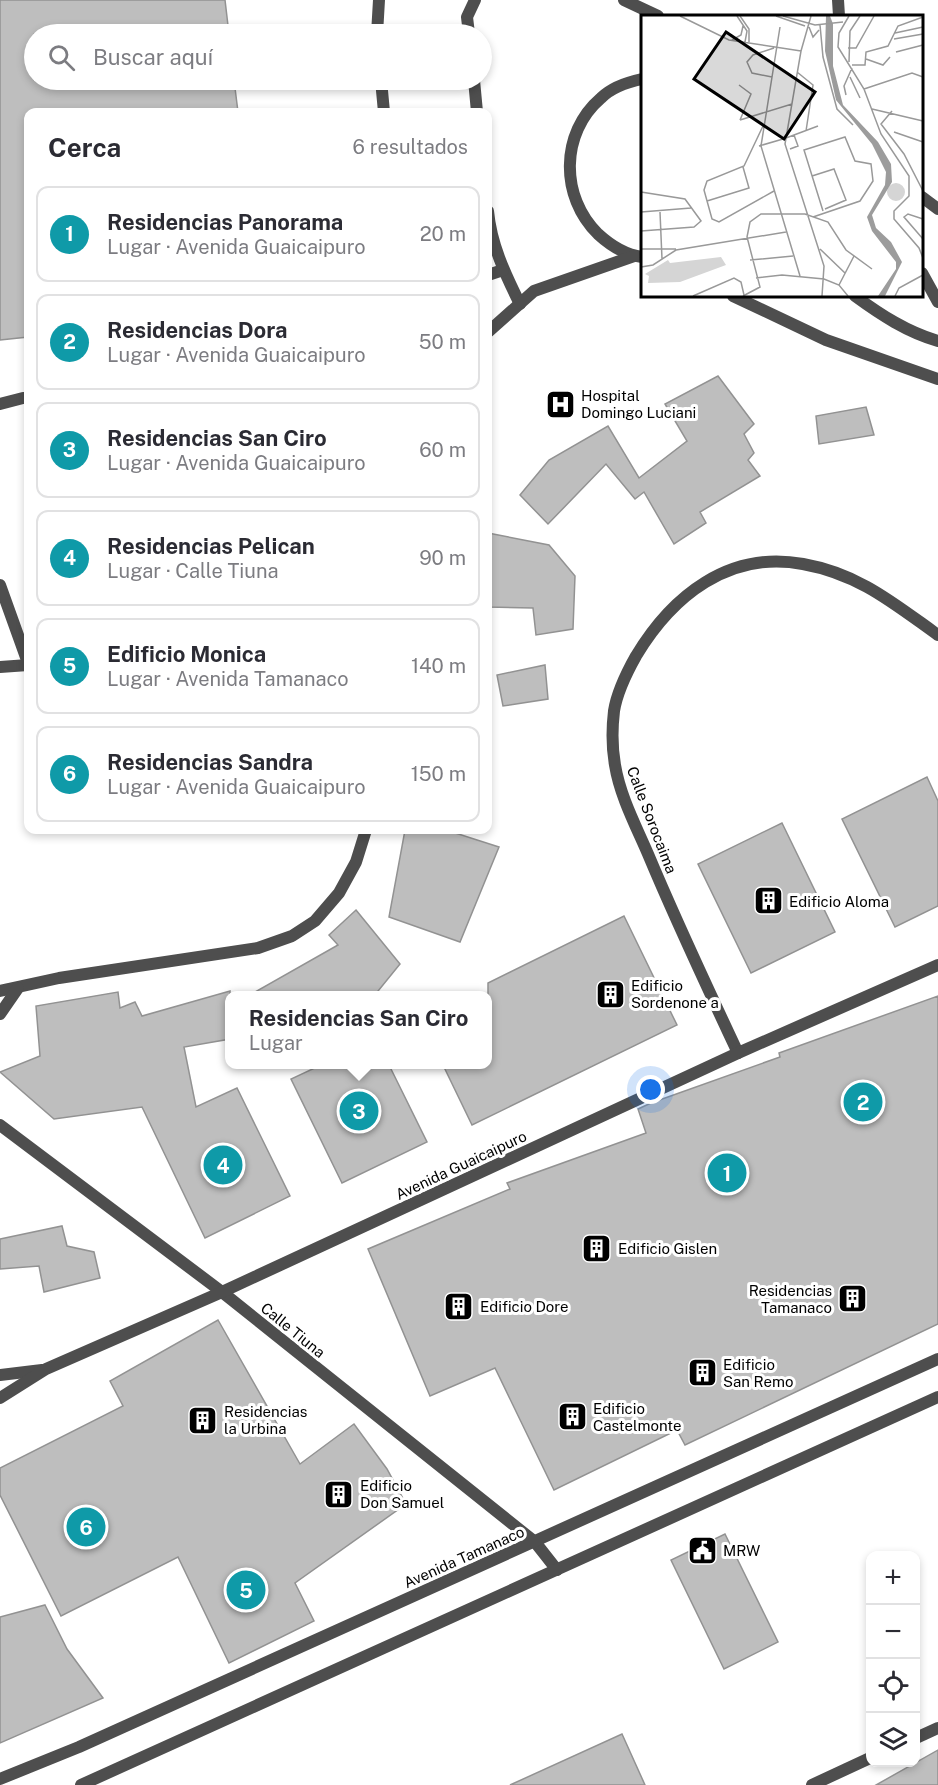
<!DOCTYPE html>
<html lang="es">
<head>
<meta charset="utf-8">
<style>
  :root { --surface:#fff; --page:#f7f7f7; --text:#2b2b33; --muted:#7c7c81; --line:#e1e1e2; --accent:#2563eb }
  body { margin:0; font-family:"Public Sans",sans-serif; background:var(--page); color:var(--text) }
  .controls { position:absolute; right:18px; bottom:18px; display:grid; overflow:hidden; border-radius:12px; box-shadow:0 3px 9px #0003 }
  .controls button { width:54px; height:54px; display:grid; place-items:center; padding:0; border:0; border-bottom:2px solid var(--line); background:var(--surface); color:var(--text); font:30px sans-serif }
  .you { position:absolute; left:651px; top:1090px; width:21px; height:21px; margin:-15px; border:4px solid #fff; border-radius:50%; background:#1a73e8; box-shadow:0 0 0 9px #1a73e833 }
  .badge { display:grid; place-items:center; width:39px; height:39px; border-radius:50%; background:var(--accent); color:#fff; font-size:20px; font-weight:700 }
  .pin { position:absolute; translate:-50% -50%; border:3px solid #fff; box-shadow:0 2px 6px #0006 }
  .popup { position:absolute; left:225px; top:991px; width:267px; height:78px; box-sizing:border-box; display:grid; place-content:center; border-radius:12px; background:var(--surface); filter:drop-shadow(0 2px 4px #0005); font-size:20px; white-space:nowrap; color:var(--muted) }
  .popup b { font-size:22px; color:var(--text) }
  .popup::after { content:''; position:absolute; left:50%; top:100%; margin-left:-12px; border:12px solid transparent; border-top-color:var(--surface) }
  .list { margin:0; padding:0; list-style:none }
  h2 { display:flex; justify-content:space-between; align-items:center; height:78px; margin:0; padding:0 24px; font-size:26px }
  h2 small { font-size:20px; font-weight:400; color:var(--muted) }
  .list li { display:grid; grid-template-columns:39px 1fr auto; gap:18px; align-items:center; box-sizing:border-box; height:96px; margin:0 12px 12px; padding:0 12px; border:2px solid var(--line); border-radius:12px }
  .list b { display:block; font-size:22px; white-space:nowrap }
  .list p { margin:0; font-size:20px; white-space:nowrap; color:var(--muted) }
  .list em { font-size:20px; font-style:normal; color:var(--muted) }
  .icon { flex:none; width:33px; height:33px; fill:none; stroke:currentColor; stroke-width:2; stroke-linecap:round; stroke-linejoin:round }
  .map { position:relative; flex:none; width:938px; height:1785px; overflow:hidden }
  .search { position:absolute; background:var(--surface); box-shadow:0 3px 9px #0003; left:24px; top:24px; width:468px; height:66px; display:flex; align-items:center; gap:15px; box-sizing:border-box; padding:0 21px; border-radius:33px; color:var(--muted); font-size:22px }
  .panel { position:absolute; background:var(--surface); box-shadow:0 3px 9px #0003; left:24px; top:108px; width:468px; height:726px; border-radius:12px }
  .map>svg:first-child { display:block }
</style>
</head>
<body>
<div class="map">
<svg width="938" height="1785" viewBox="0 0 938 1785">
  <rect width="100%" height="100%" fill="#fff"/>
  <!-- building -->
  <g fill="#bebebe" stroke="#929292" stroke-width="1.5">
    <polygon points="0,0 225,0 229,34 34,34 34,80 234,80 238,112 28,112 28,337 0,340"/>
    <polygon points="718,376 754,424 744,434 754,453 748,460 760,476 700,512 706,523 674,544 644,492 635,499 606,464 548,524 520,495 549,460 608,426 639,478 687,441 665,404"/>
    <polygon points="866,407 874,435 819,444 816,416"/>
    <polygon points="488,533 549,545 575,576 573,629 536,635 533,608 488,607"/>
    <polygon points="545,665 548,699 503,706 497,675"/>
    <polygon points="927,777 938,801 938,906 895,927 842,819"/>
    <polygon points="782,823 835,932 751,973 698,864"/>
    <polygon points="405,830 446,830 499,847 460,942 389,917"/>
    <polygon points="356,910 400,964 374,996 248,996 338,945 329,935"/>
    <polygon points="624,916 677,1025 472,1125 443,1065 488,1065 488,983"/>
    <polygon points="230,991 230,1039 184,1047 196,1107 237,1088 290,1196 205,1238 142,1107 54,1119 0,1072 40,1056 36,1006 118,992 120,1008 135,1002 142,1016"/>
    <polygon points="938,996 938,1324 685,1445 677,1430 554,1490 495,1368 430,1396 368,1249 510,1189 507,1183 646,1133 638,1109 651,1103 780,1057 779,1053"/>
    <polygon points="321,1065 389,1065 427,1142 342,1183 291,1079"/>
    <polygon points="62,1226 67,1246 94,1252 100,1278 44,1292 39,1266 0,1269 0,1239"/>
    <polygon points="218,1320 300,1464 354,1424 387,1469 406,1504 295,1583 314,1621 229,1663 178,1557 61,1616 0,1495 0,1468 123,1406 110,1381"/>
    <polygon points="725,1534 778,1642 724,1669 671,1560"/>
    <polygon points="45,1605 67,1649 103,1698 0,1743 0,1617"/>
    <polygon points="622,1734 645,1785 510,1785"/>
    <polygon points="938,1750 938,1785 876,1785"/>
  </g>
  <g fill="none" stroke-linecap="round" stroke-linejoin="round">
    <!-- lane -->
    <g stroke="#4e4e4e" stroke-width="12">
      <polyline points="624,0 658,16"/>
      <polyline points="377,34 379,0"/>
      <polyline points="469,34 467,17 475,0"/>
      <path d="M 642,79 C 628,82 612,87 601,98 C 560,133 560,197 598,234 C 610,245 626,255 642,257"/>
      <polyline points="381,80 384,112"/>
      <polyline points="474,80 477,112"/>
      <path d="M 488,211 C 491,244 505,274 520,304"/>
      <polyline points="488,275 503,270"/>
      <polyline points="733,296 826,340 938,379"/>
      <path d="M 855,296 C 881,315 907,332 938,341"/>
      <polyline points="488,332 534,291 634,256"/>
      <polyline points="0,404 23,398 28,398"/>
      <polyline points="0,585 28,663"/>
      <polyline points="0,667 28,665"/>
    </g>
    <!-- street -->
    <g stroke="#4e4e4e" stroke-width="12">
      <polyline points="838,0 839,16"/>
      <polyline points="922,197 938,209"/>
      <polyline points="922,273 938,302"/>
      <polyline points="0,991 59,978 258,948 292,936 315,921 339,893 356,862 366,830"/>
      <polyline points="0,1014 18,988"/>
      <path d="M 738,1053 C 707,987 676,921 648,854 C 636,826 620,796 615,765 C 612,748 612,728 614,711 C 617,692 627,672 636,656 C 672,596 729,550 803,564 C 859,574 893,603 938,635"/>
      <polyline points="0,1125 222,1292 535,1542 557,1570"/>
      <polyline points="0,1375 42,1370"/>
      <polyline points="0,1398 46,1369 222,1292 738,1053 938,965"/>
      <polyline points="916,1738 938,1728"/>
      <polyline points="0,1779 79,1747 938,1359"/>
      <polyline points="81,1785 938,1397"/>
      <polyline points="812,1785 870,1758"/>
    </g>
  </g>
  <!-- icons -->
  <defs>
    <symbol id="hospital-square" viewBox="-11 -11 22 22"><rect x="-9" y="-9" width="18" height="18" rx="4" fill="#000" stroke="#fff"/><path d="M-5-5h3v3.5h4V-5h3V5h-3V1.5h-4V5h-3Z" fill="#fff"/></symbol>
    <symbol id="building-square" viewBox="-11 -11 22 22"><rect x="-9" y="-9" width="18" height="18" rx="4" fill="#000" stroke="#fff"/><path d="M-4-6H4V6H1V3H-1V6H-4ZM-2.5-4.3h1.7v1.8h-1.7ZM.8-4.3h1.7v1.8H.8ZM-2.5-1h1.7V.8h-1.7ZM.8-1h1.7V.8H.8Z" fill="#fff"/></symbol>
    <symbol id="civic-square" viewBox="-11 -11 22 22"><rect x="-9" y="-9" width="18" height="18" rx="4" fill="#000" stroke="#fff"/><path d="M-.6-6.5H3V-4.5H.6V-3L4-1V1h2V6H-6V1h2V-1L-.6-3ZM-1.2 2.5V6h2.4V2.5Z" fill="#fff"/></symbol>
  </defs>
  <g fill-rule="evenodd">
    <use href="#hospital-square" x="544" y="388" width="33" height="33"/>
    <use href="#building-square" x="752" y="884" width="33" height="33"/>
    <use href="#building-square" x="594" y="978" width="33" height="33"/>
    <use href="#building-square" x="580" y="1232" width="33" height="33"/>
    <use href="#building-square" x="836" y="1282" width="33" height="33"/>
    <use href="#building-square" x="442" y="1290" width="33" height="33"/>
    <use href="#building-square" x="686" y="1356" width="33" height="33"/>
    <use href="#building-square" x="556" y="1400" width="33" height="33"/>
    <use href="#building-square" x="186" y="1404" width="33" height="33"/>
    <use href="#building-square" x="322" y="1478" width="33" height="33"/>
    <use href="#civic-square" x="686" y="1534" width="33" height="33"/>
  </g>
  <g text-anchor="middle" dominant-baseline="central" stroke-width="6" stroke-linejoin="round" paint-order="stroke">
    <!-- poi labels -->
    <g font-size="15" fill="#000" stroke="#fff" text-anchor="start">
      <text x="581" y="395">Hospital<tspan x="581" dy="17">Domingo Luciani</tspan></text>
      <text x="789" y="901">Edificio Aloma</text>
      <text x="631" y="985">Edificio<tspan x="631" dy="17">Sordenone a</tspan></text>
      <text x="618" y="1248">Edificio Gislen</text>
      <text x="832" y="1290" text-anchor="end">Residencias<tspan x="832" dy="17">Tamanaco</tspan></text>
      <text x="480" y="1306">Edificio Dore</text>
      <text x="723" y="1364">Edificio<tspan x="723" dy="17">San Remo</tspan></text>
      <text x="593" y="1408">Edificio<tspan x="593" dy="17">Castelmonte</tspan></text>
      <text x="224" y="1411">Residencias<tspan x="224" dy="17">la Urbina</tspan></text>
      <text x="360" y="1485">Edificio<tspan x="360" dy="17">Don Samuel</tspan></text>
      <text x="723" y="1550">MRW</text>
    </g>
    <!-- street labels -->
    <g font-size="15" fill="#000" stroke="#fff">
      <text transform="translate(652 820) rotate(69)">Calle Sorocaima</text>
      <text transform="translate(461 1165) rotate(-25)">Avenida Guaicaipuro</text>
      <text transform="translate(293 1330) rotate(39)">Calle Tiuna</text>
      <text transform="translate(464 1557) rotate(-24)">Avenida Tamanaco</text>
    </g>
  </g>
  <!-- overview -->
  <g transform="translate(641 15)">
    <rect width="282" height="282" fill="#fff"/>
    <path d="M246 177a9 9 0 1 1 18 0a9 9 0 1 1-18 0ZM 80,242 L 85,250 L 39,267 L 7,268 L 8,261 L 4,259 L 27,245 L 29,248 Z" fill="#d5d5d5"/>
    <path d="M 185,1 L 189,1 L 192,9 L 192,51 L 202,90 L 237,127 L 250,149 L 251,167 L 231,200 L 235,213 L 250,227 L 261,247 L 244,281 L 237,281 L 255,254 L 255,247 L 231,216 L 226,202 L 244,170 L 245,157 L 231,129 L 195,85 L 184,36 Z" fill="#9c9c9c"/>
    <path fill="none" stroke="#999" stroke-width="1.5" d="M 39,1 L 88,25 L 160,36M 96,1 L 106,16 L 104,27M 99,1 L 108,14 L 108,27M 135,1 L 164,11M 142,1 L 174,10 L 202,7M 170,1 L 160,36 L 144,129 L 183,251 L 181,281M 208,1 L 198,18 L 197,32 L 223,74 L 240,119 L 268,161 L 268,181 L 253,196 L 253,204 L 278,233 L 282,243M 179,10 L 182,42 L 196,94 L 212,110M 139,12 L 120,131 L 159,261M 168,12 L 172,22 L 178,15M 254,18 L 282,12M 253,24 L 282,19M 91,25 L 100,20 L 102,11M 207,33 L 215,33 L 233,1M 255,37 L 282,30M 225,44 L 242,50 L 249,42M 208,47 L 209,16 L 219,1M 211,50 L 224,50 L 225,37 L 247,31 L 257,11 L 282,2M 156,57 L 172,70 L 165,116M 131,62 L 111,58 L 106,47 L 112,40 L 133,33M 209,62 L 219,83M 98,70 L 110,79 L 99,105M 223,74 L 271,58 L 282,62M 205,80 L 203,71 L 211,53M 231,94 L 282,106M 251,96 L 240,109 L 263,139 L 282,176M 99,105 L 151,89M 122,111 L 103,151 L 66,166 L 63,175 L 71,204 L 78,207 L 133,176M 253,117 L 282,127M 145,123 L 177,111M 118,131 L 142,124M 149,134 L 157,131 L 153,120M 171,161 L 193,154 L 205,185 L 184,194M 0,177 L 44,184 L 60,206 L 53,212 L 0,216M 66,186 L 108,173 L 102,152M 0,197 L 50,193M 19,197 L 21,244M 172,202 L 219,186 L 232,166 L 230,149 L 214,146 L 204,122 L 163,135 L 182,196M 282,204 L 267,199 L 263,202 L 282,224M 0,234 L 35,234M 179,234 L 204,258M 109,245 L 152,241M 0,252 L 12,250 L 35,235 L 145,217M 115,263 L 141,260 L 183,264 L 198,270 L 207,281M 198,270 L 213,241M 52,281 L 93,263 L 100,267 L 103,280M 102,281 L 119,272 L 106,222 L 109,207 L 120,199 L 164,199 L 187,207 L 205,235 L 231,254M 254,281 L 258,273 L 282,260"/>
    <path fill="#000" fill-opacity="0.15" stroke="#000" stroke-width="3" d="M 85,17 L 174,77 L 143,124 L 53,64 Z"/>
    <rect width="282" height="282" fill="none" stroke="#000" stroke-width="3"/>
  </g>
</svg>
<div class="controls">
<button>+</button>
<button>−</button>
<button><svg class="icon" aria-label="locate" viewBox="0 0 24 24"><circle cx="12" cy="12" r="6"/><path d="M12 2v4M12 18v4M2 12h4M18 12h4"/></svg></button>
<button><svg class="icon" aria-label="layers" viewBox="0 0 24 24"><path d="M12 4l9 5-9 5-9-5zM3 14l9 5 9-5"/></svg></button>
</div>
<div class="you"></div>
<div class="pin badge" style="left:727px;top:1173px;background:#0f9aa8">1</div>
<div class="pin badge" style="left:863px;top:1102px;background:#0f9aa8">2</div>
<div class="pin badge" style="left:359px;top:1111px;background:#0f9aa8">3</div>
<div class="popup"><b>Residencias San Ciro</b>Lugar</div>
<div class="pin badge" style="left:223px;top:1165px;background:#0f9aa8">4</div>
<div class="pin badge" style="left:246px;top:1590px;background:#0f9aa8">5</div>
<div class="pin badge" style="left:86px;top:1527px;background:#0f9aa8">6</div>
<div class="search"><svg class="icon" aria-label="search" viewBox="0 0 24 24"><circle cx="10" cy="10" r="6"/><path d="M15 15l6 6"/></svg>Buscar aquí</div>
<section class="panel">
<h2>Cerca<small>6 resultados</small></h2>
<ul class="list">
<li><span class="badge" style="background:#0f9aa8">1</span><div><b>Residencias Panorama</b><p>Lugar · Avenida Guaicaipuro</p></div><em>20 m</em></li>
<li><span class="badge" style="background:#0f9aa8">2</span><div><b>Residencias Dora</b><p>Lugar · Avenida Guaicaipuro</p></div><em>50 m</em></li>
<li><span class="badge" style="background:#0f9aa8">3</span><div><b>Residencias San Ciro</b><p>Lugar · Avenida Guaicaipuro</p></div><em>60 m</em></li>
<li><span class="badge" style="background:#0f9aa8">4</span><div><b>Residencias Pelican</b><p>Lugar · Calle Tiuna</p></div><em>90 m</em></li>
<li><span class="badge" style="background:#0f9aa8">5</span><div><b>Edificio Monica</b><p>Lugar · Avenida Tamanaco</p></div><em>140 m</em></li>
<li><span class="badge" style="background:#0f9aa8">6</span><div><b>Residencias Sandra</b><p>Lugar · Avenida Guaicaipuro</p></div><em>150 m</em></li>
</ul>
</section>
</div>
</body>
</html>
